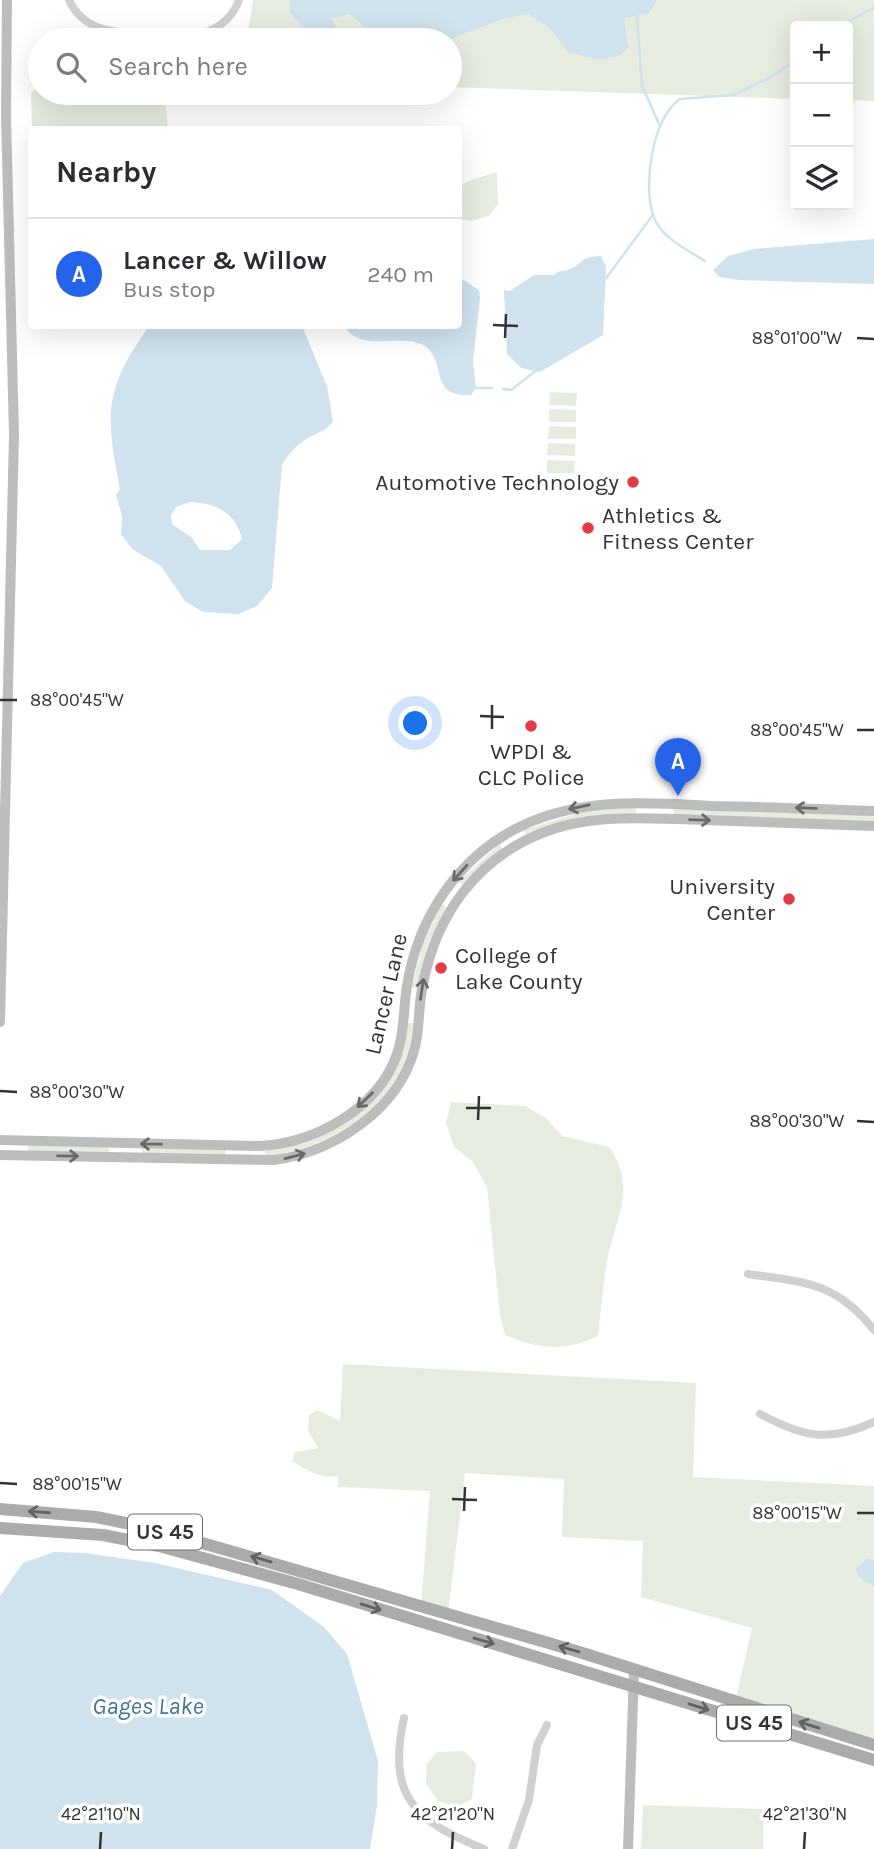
<!DOCTYPE html>
<html lang="en">
<head>
<meta charset="utf-8">
<style>
  :root { --surface:#fff; --page:#f7f7f7; --text:#2b2b33; --muted:#7c7c81; --line:#e1e1e2; --accent:#2563eb }
  body { margin:0; font-family:Karla,sans-serif; background:var(--page); color:var(--text) }
  .controls { position:absolute; right:21px; top:21px; display:grid; overflow:hidden; border-radius:7px; box-shadow:0 7px 28px #0002 }
  .controls button { width:63px; height:63px; display:grid; place-items:center; padding:0; border:0; border-bottom:2px solid var(--line); background:var(--surface); color:var(--text); font:35px sans-serif }
  .you { position:absolute; left:416px; top:724px; width:24px; height:24px; margin:-18px; border:5px solid #fff; border-radius:50%; background:#1a73e8; box-shadow:0 0 0 10px #1a73e833 }
  .badge { display:grid; place-items:center; width:46px; height:46px; border-radius:50%; background:var(--accent); color:#fff; font-size:23px; font-weight:700 }
  .pin { position:absolute; translate:-50% -58px; filter:drop-shadow(0 2px 4px #0008) }
  .pin::after { content:''; position:absolute; top:37px; width:24px; height:21px; background:inherit; clip-path:polygon(0 0,100% 0,50% 100%) }
  .list { margin:0; padding:0; list-style:none }
  h2 { display:flex; justify-content:space-between; align-items:center; height:91px; margin:0; padding:0 28px; font-size:30px }
  h2 small { font-size:23px; font-weight:400; color:var(--muted) }
  .list li { display:grid; grid-template-columns:46px 1fr auto; gap:21px; align-items:center; box-sizing:border-box; height:112px; padding:0 28px; border-top:2px solid var(--line) }
  .list b { display:block; font-size:26px; white-space:nowrap }
  .list p { margin:0; font-size:23px; white-space:nowrap; color:var(--muted) }
  .list em { font-size:23px; font-style:normal; color:var(--muted) }
  .icon { flex:none; width:38px; height:38px; fill:none; stroke:currentColor; stroke-width:2; stroke-linecap:round; stroke-linejoin:round }
  .map { position:relative; flex:none; width:874px; height:1849px; overflow:hidden }
  .search { position:absolute; background:var(--surface); box-shadow:0 7px 28px #0002; left:28px; top:28px; width:434px; height:77px; display:flex; align-items:center; gap:18px; box-sizing:border-box; padding:0 24px; border-radius:38px; color:var(--muted); font-size:26px }
  .panel { position:absolute; background:var(--surface); box-shadow:0 7px 28px #0002; left:28px; top:126px; width:434px; height:203px; border-radius:7px }
  .map>svg:first-child { display:block }
</style>
</head>
<body>
<div class="map">
<svg width="874" height="1849" viewBox="0 0 874 1849">
  <rect width="100%" height="100%" fill="#fff"/>
  <!-- green -->
  <g fill="#e6ecdf">
    <polygon points="253,0 874,0 874,101 848,100 848,26 795,26 795,99 450,87 450,40 247,40"/>
    <polygon points="40,85 40,93 124,93 165,98 168,129 32,129 31,93"/>
    <polygon points="497,172 498,204 489,216 472,221 459,219 459,187 468,181"/>
    <polygon points="550,392 577,393 576,406 549,405"/>
    <polygon points="549,409 576,410 576,422 549,422"/>
    <polygon points="549,426 576,427 576,439 548,439"/>
    <polygon points="548,443 575,444 575,456 547,455"/>
    <polygon points="547,460 575,461 574,473 547,473"/>
    <path d="M 636,808 L 636,813 C 596,812 563,821 526,835 L 524,830 L 588,810 Z"/>
    <polygon points="674,808 874,815 874,821 673,815"/>
    <polygon points="500,844 502,849 462,885 458,882"/>
    <polygon points="442,904 446,907 427,946 417,988 412,987 423,943"/>
    <path d="M 408,1023 L 413,1023 C 408,1100 336,1148 265,1156 L 265,1151 L 307,1143 L 336,1129 L 392,1076 L 400,1059 Z"/>
    <path d="M 451,1102 L 525,1106 L 547,1119 L 562,1136 L 609,1147 C 638,1188 615,1219 607,1261 C 603,1286 601,1311 598,1336 C 565,1352 537,1349 505,1335 L 500,1315 L 487,1187 L 472,1161 L 454,1147 L 446,1123 Z"/>
    <polygon points="28,1145 109,1147 109,1153 28,1151"/>
    <polygon points="142,1148 226,1150 225,1155 142,1154"/>
    <path d="M 343,1364 L 696,1383 L 693,1477 L 874,1486 L 874,1740 L 736,1698 L 752,1628 L 641,1597 L 643,1541 L 562,1537 L 564,1479 L 465,1473 L 448,1614 L 421,1606 L 430,1491 L 338,1487 L 338,1476 C 321,1479 306,1470 292,1461 L 295,1452 L 318,1448 L 308,1431 L 309,1415 L 317,1410 L 340,1421 Z"/>
    <polygon points="464,1751 476,1764 472,1799 457,1807 438,1801 426,1784 427,1764 437,1752"/>
    <polygon points="643,1805 764,1809 763,1849 641,1849"/>
  </g>
  <!-- water -->
  <g fill="#cfe2ee" fill-rule="evenodd">
    <polygon points="290,0 657,0 649,13 624,18 628,48 620,55 600,60 568,52 550,28 528,14 500,20 448,40 364,40 369,31 350,14 332,18 341,40 317,40 290,13"/>
    <polygon points="874,239 874,284 739,280 719,277 713,270 728,256 754,249"/>
    <path d="M 601,256 L 606,267 L 603,335 L 540,372 L 521,368 L 507,354 L 504,290 L 510,291 L 534,275 L 554,275 C 560,269 563,272 570,269 C 586,262 578,257 601,256 Z"/>
    <path d="M 459,277 L 479,290 L 480,298 L 473,362 L 476,388 L 471,395 C 427,398 448,358 423,345 C 400,333 361,353 345,327 L 458,326 Z"/>
    <path d="M 149,326 L 302,326 L 327,386 L 333,422 C 324,432 318,432 308,438 C 296,445 289,454 282,464 L 272,588 L 257,606 L 238,614 L 203,612 L 185,601 L 161,566 L 132,549 L 121,534 L 122,516 L 116,495 L 120,489 C 105,412 104,390 149,326 ZM 190,502 C 216,503 235,512 242,539 L 230,550 L 200,550 L 192,538 L 172,524 L 171,515 L 176,507 Z"/>
    <polygon points="54,1552 84,1553 155,1563 272,1590 324,1627 347,1654 378,1761 377,1805 370,1849 0,1849 0,1596 23,1563"/>
    <polygon points="868,1558 874,1560 874,1586 861,1579 855,1569"/>
  </g>
  <g fill="none" stroke-linecap="round" stroke-linejoin="round">
    <!-- stream -->
    <g stroke="#cfe2ee" stroke-width="2.5">
      <polyline points="637,16 642,86 659,124"/>
      <polyline points="839,26 874,8"/>
      <path d="M 705,261 C 686,249 660,237 653,215 C 643,185 652,118 680,99 L 733,95 L 767,79 L 795,61"/>
      <polyline points="604,281 652,216"/>
      <polyline points="476,388 492,388"/>
      <polyline points="503,389 511,390 538,369"/>
    </g>
    <!-- street -->
    <g stroke="#d0d0d0" stroke-width="8">
      <path d="M 69,0 C 75,13 86,23 100,28 C 120,35 191,38 209,31 C 223,25 234,14 239,0"/>
      <path d="M 748,1274 C 804,1282 836,1282 874,1330"/>
      <path d="M 760,1414 C 803,1437 828,1443 874,1422"/>
      <path d="M 404,1718 C 387,1796 414,1821 484,1849"/>
      <polyline points="512,1849 529,1800 537,1745 547,1725"/>
    </g>
    <!-- secondary -->
    <g stroke="#bdbdbd" stroke-width="10">
      <polyline points="0,1022 14,435 6,116 7,0"/>
      <path d="M 0,1140 L 260,1146 C 315,1143 378,1109 397,1054 C 405,1032 403,1009 407,986 C 418,916 461,852 528,823 C 588,797 651,803 715,806 C 768,807 821,809 874,811"/>
      <path d="M 0,1155 L 274,1160 C 334,1152 399,1110 415,1047 C 420,1027 418,1005 423,984 C 436,916 476,859 542,833 C 594,812 650,819 704,820 C 761,822 817,824 874,826"/>
      <polyline points="628,1849 634,1671"/>
    </g>
    <!-- primary -->
    <g stroke="#ababab" stroke-width="12">
      <polyline points="0,1509 96,1517 150,1528 576,1651 874,1745"/>
      <polyline points="0,1528 103,1535 159,1546 298,1584 874,1760"/>
    </g>
  </g>
  <!-- one-way arrows -->
  <defs><path id="oneway-shaft" d="M-6 0H5M1.5-3L5.5 0L1.5 3" fill="none" stroke-width="1.6" stroke-linecap="round" stroke-linejoin="round" transform="scale(1.75)"/></defs>
  <g stroke="#6a6a6a">
    <use href="#oneway-shaft" transform="translate(579 807) rotate(168)"/>
    <use href="#oneway-shaft" transform="translate(806 808) rotate(-178)"/>
    <use href="#oneway-shaft" transform="translate(700 820) rotate(2)"/>
    <use href="#oneway-shaft" transform="translate(460 873) rotate(132)"/>
    <use href="#oneway-shaft" transform="translate(422 989) rotate(-81)"/>
    <use href="#oneway-shaft" transform="translate(365 1100) rotate(136)"/>
    <use href="#oneway-shaft" transform="translate(151 1144) rotate(-179)"/>
    <use href="#oneway-shaft" transform="translate(68 1156) rotate(1)"/>
    <use href="#oneway-shaft" transform="translate(295 1156) rotate(-14)"/>
  </g>
  <g stroke="#636363">
    <use href="#oneway-shaft" transform="translate(39 1512) rotate(-176)"/>
    <use href="#oneway-shaft" transform="translate(261 1559) rotate(-164)"/>
    <use href="#oneway-shaft" transform="translate(371 1607) rotate(17)"/>
    <use href="#oneway-shaft" transform="translate(484 1641) rotate(16)"/>
    <use href="#oneway-shaft" transform="translate(569 1649) rotate(-164)"/>
    <use href="#oneway-shaft" transform="translate(699 1707) rotate(17)"/>
    <use href="#oneway-shaft" transform="translate(809 1725) rotate(-163)"/>
  </g>
  <!-- ticks -->
  <path fill="none" stroke="#333" stroke-width="2.5" d="M 493,325 L 518,326M 505,338 L 506,314M 857,338 L 874,339M 0,700 L 17,700M 480,716 L 504,717M 492,729 L 492,705M 857,730 L 874,730M 0,1091 L 17,1092M 466,1108 L 491,1108M 478,1120 L 479,1096M 857,1121 L 874,1122M 0,1483 L 17,1484M 452,1499 L 477,1500M 464,1511 L 465,1487M 857,1513 L 874,1513M 100,1849 L 101,1832M 452,1849 L 453,1832M 804,1849 L 805,1832"/>
  <!-- markers -->
  <g fill="#e63946" stroke="#fff" stroke-width="2.5">
    <circle cx="633" cy="482" r="7"/>
    <circle cx="588" cy="528" r="7"/>
    <circle cx="531" cy="726" r="7"/>
    <circle cx="789" cy="899" r="7"/>
    <circle cx="441" cy="968" r="7"/>
  </g>
  <g text-anchor="middle" dominant-baseline="central" stroke-width="7" stroke-linejoin="round" paint-order="stroke">
    <!-- shield labels -->
    <g fill="#fff" stroke="#707070" stroke-width="2">
      <rect x="128" y="1514.5" width="74" height="35" rx="5"/>
      <rect x="717" y="1705.5" width="74" height="35" rx="5"/>
    </g>
    <g font-size="21" font-weight="bold" fill="#333">
      <text x="165" y="1532">US 45</text>
      <text x="754" y="1723">US 45</text>
    </g>
    <!-- poi labels -->
    <g font-size="23" fill="#333" stroke="#fff" text-anchor="end">
      <text x="619" y="482">Automotive Technology</text>
      <text x="602" y="515" text-anchor="start">Athletics &amp;<tspan x="602" dy="26">Fitness Center</tspan></text>
      <text x="531" y="751" text-anchor="middle">WPDI &amp;<tspan x="531" dy="26">CLC Police</tspan></text>
      <text x="775" y="886">University<tspan x="775" dy="26">Center</tspan></text>
      <text x="455" y="955" text-anchor="start">College of<tspan x="455" dy="26">Lake County</tspan></text>
    </g>
    <!-- street labels -->
    <g font-size="23" fill="#333" stroke="#fff">
      <text transform="translate(386 994) rotate(-77)">Lancer Lane</text>
    </g>
    <!-- water labels -->
    <g font-size="24" font-style="italic" fill="#3f7597" stroke="#fff">
      <text x="148" y="1706">Gages Lake</text>
    </g>
  </g>
  <g font-size="18" text-anchor="middle" fill="#333" stroke="#fff" stroke-width="7" stroke-linejoin="round" paint-order="stroke">
    <text x="797" y="344">88°01'00"W</text>
    <text x="77" y="706">88°00'45"W</text>
    <text x="797" y="736">88°00'45"W</text>
    <text x="77" y="1098">88°00'30"W</text>
    <text x="797" y="1127">88°00'30"W</text>
    <text x="77" y="1490">88°00'15"W</text>
    <text x="797" y="1519">88°00'15"W</text>
    <text x="101" y="1820">42°21'10"N</text>
    <text x="453" y="1820">42°21'20"N</text>
    <text x="805" y="1820">42°21'30"N</text>
  </g>
</svg>
<div class="controls">
<button>+</button>
<button>−</button>
<button><svg class="icon" aria-label="layers" viewBox="0 0 24 24"><path d="M12 4l9 5-9 5-9-5zM3 14l9 5 9-5"/></svg></button>
</div>
<div class="you"></div>
<div class="pin badge" style="left:678px;top:796px">A</div>
<div class="search"><svg class="icon" aria-label="search" viewBox="0 0 24 24"><circle cx="10" cy="10" r="6"/><path d="M15 15l6 6"/></svg>Search here</div>
<section class="panel">
<h2>Nearby<small></small></h2>
<ul class="list">
<li><span class="badge">A</span><div><b>Lancer &amp; Willow</b><p>Bus stop</p></div><em>240 m</em></li>
</ul>
</section>
</div>
</body>
</html>
